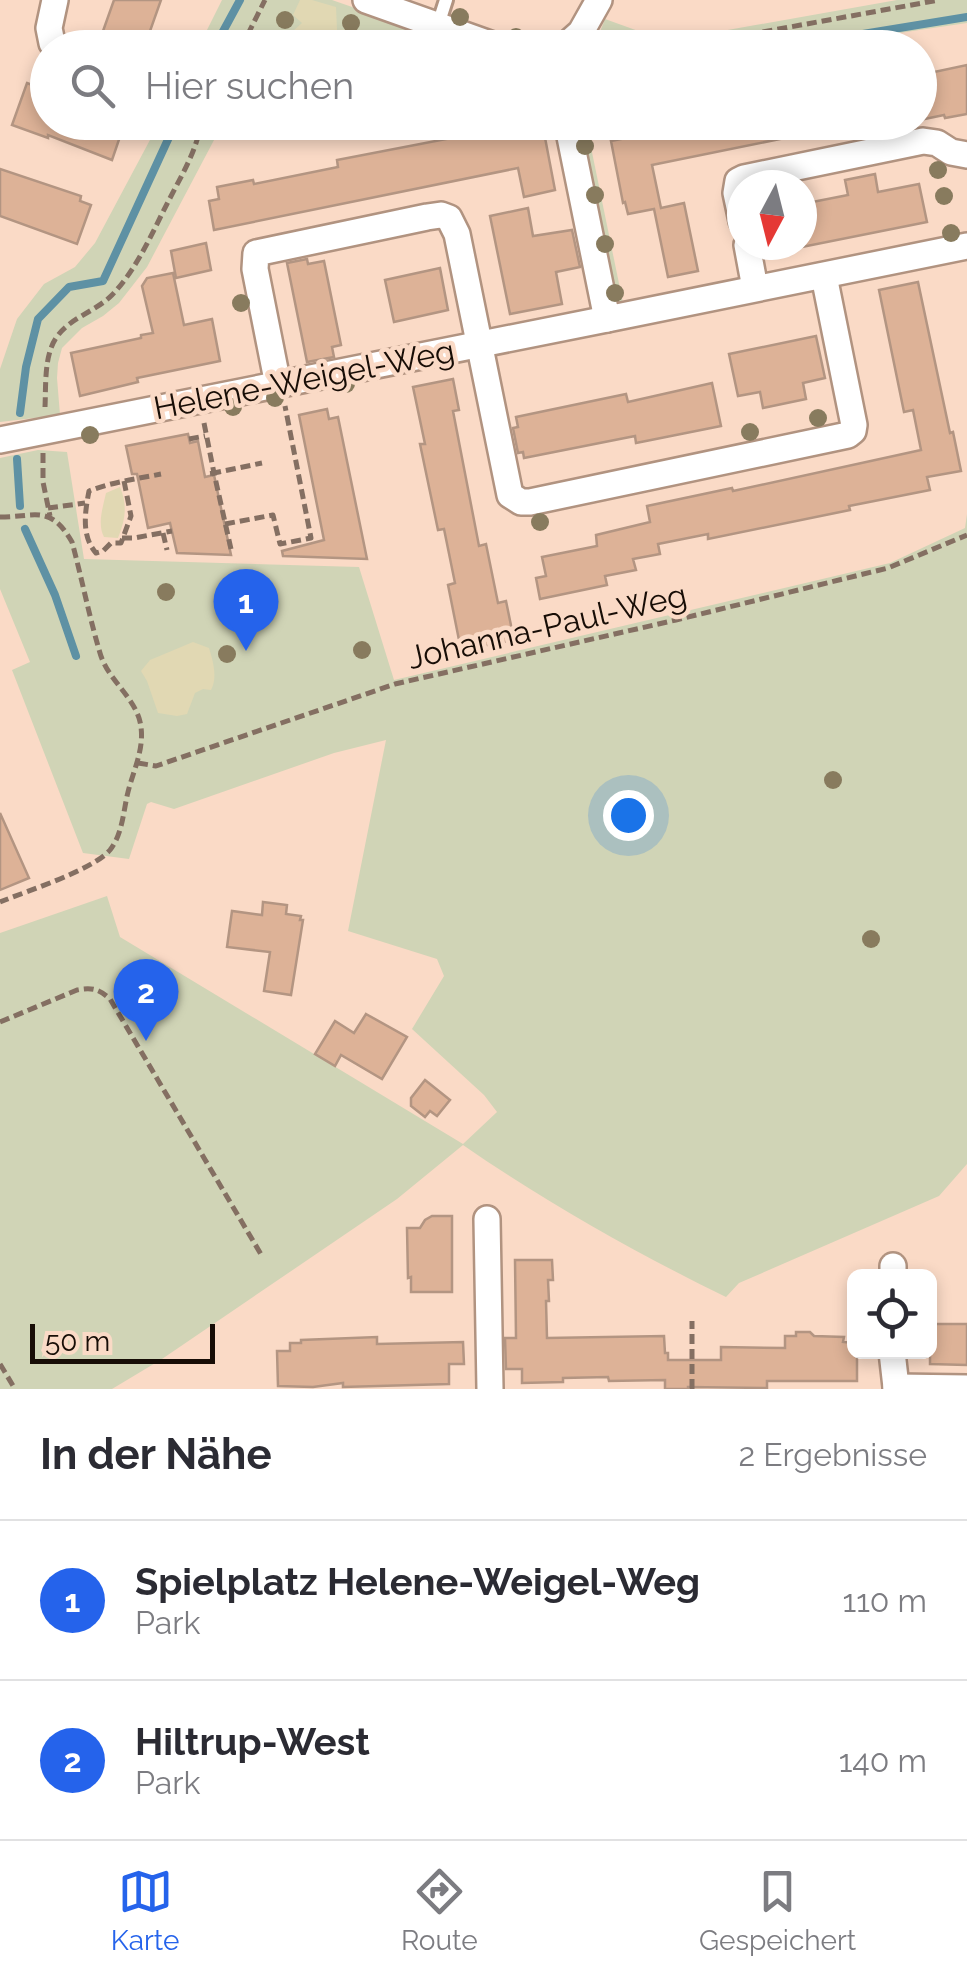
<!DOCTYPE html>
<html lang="de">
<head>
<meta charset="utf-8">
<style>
  :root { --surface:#fff; --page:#f7f7f7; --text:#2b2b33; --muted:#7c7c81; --line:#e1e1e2; --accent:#2563eb }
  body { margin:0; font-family:Raleway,sans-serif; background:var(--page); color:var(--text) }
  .controls { position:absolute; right:30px; bottom:30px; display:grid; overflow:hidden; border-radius:15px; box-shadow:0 5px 15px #0003 }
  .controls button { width:90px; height:90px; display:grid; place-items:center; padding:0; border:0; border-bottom:2px solid var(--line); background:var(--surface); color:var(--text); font:50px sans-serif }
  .compass { position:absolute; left:727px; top:170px; width:90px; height:90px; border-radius:50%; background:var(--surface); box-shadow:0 5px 15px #0003; rotate:187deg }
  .scale { position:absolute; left:30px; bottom:25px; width:185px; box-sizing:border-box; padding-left:10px; border:5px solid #170d06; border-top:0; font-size:28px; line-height:35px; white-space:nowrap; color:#170d06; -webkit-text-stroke:8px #fadac6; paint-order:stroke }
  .you { position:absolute; left:628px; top:815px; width:35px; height:35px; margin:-25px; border:8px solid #fff; border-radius:50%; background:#1a73e8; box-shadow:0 0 0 15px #1a73e833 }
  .badge { display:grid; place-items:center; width:65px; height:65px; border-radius:50%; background:var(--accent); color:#fff; font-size:32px; font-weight:700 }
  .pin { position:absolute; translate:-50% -82px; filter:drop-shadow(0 2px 5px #0008) }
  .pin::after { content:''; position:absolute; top:52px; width:35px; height:30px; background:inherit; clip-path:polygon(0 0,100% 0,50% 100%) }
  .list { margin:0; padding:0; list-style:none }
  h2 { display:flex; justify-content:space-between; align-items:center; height:130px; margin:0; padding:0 40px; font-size:42px }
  h2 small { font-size:32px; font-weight:400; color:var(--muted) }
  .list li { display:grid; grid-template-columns:65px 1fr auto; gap:30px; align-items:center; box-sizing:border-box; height:160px; padding:0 40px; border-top:2px solid var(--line) }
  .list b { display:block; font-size:38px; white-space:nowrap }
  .list p { margin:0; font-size:32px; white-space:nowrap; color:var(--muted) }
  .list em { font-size:32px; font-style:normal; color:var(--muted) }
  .icon { flex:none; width:55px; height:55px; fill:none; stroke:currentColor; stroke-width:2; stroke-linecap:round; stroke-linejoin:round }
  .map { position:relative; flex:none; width:967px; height:1389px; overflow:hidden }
  .search { position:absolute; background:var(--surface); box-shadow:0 5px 15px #0003; left:30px; right:30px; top:30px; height:110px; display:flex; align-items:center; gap:25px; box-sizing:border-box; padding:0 35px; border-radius:55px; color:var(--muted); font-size:38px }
  .sheet { height:450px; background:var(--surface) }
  nav { display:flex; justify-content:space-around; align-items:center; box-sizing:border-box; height:140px; border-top:2px solid var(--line); background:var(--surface); font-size:28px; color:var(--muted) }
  nav a { display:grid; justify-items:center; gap:5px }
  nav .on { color:var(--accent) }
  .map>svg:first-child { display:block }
</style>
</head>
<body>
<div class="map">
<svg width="967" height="1389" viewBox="0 0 967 1389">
  <rect width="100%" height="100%" fill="#fadac6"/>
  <!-- green -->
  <g fill="#d0d4b6">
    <polygon points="222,0 332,0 470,48 198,48"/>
    <polygon points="897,0 967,0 967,23 804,47 594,47 605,19 666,41"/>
    <polygon points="159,123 223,123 147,267 119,303 103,316 82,328 62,348 58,363 57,378 60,415 0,422 0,369 17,319 44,284 75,267 95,243"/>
    <polygon points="580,123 586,123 623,303 617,304"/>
    <path d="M 38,450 L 67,452 L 84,559 L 359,567 L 394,680 L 890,563 L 965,528 L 967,514 L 967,1164 L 939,1196 L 739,1283 L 726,1297 C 634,1252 547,1203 463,1145 L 397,1199 L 162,1359 L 112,1389 L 0,1389 L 0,933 L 107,896 L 120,937 L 463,1144 L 497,1112 L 484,1095 L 412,1029 L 444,976 L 437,959 L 348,931 L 386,740 L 334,753 L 174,809 L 151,802 L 147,804 L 129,859 L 83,853 L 12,670 L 30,662 L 0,589 L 0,458 Z"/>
  </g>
  <!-- sand -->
  <g fill="#e1d8b3">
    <polygon points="300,0 312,0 336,7 337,30 352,29 354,47 286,47 285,38 302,23 293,15"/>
    <path d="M 120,487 C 128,506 125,520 118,538 L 104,537 C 97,524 103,507 106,493 Z"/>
    <path d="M 193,642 L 209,648 C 213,661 218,678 211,690 L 203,689 L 195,693 L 187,714 L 177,716 L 158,713 L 147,681 L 141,671 L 150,660 Z"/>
  </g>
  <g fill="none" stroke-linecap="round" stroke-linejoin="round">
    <!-- stream -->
    <g stroke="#5e91a4" stroke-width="8">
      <polyline points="214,48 240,0"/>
      <polyline points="777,48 967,17"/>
      <polyline points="20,413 26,367 38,319 69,287 103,281 176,122"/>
      <polyline points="17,459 20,506"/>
      <polyline points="25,529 55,595 76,656"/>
    </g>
  </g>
  <!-- building -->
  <g fill="#ddb297" stroke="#b39582" stroke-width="2.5">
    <polygon points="114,0 161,0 144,48 97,48"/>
    <polygon points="967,65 967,114 945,118 944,115 920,120 920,75"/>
    <polygon points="27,83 48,91 48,122 125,122 112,160 48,135 48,138 12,125"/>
    <polygon points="497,122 542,122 555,190 524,197 518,168 214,230 209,201 219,199 217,187 253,180 254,184 338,167 337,160 498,129"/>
    <polygon points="637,122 818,122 819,131 652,165 661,208 684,203 698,271 668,277 654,209 628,214 625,202 623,203 611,141 621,139 619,126"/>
    <polygon points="0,169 81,196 80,201 91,205 77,244 0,216"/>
    <polygon points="875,174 878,192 919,184 927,222 802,247 802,204 848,195 845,180"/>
    <polygon points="528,208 533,236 572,230 580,267 556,272 562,304 510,314 490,216"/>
    <polygon points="206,243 211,270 176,278 171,251"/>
    <polygon points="307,259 308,264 324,261 341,345 332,347 334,357 307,362 287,263"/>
    <polygon points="440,268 448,310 394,322 385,280"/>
    <polygon points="173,273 184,325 212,319 220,361 137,378 138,382 80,396 71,353 141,338 141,335 153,333 142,286 147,278"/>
    <polygon points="918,282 950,433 953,432 961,471 927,477 930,490 849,506 850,510 708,539 708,534 658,544 660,554 633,559 636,570 605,576 607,585 540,599 536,578 546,576 542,557 597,546 596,535 650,522 647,506 732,488 733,491 921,450 913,410 904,412 879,290"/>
    <polygon points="816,336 825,378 803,383 806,399 763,408 760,392 738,396 729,354"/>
    <polygon points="453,379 459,410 453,411 479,546 486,544 498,603 506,601 514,640 461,650 448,585 455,583 444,529 438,530 420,444 425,444 413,387"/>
    <polygon points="712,383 721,426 636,443 635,436 524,458 523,452 518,453 513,428 518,427 516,417 626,394 628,402"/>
    <polygon points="327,409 329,419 338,417 367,559 283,556 282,551 324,540 299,415"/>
    <polygon points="188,434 190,443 198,441 205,477 214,475 231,555 177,553 170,523 148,528 137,474 132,474 126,446"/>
    <polygon points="0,813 29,878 0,890"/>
    <polygon points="263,902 287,905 286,914 301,916 300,920 303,920 291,995 264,991 270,952 227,947 232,911 262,915"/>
    <polygon points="366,1014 407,1037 382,1079 341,1055 335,1066 315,1054 335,1021 354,1033"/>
    <polygon points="425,1080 450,1100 437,1116 430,1111 425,1117 411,1106 411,1098"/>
    <polygon points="432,1216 452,1216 452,1292 411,1292 411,1277 408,1278 407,1228 420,1228 425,1220"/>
    <polygon points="515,1260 552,1260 553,1280 548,1280 549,1301 546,1301 547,1338 664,1336 665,1353 668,1353 668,1360 721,1360 721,1347 785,1348 785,1336 796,1336 796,1332 810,1332 814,1336 844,1337 843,1342 854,1343 854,1352 857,1352 857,1381 767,1381 767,1388 688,1387 688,1389 665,1389 665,1380 609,1381 608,1377 563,1378 563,1382 522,1383 522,1369 506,1369 505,1338 516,1338"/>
    <polygon points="930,1324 967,1324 967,1365 930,1364"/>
    <polygon points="377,1337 377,1344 463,1342 464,1364 449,1364 449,1384 343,1387 343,1383 313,1387 278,1386 277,1351 290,1351 290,1343 301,1343 301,1340"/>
  </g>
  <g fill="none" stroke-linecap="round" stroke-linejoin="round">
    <defs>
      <polyline id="service" points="438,25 446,0"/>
      <g id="minor">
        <polyline points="366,0 501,48"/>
        <polyline points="52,43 49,28 55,0"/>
        <polyline points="563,48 581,32 599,0"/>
        <polyline points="567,122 607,319 967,246"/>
        <polyline points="742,221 736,193 738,181 744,178 923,141 937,143 951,152 967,155"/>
        <polyline points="747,245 755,288"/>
        <polyline points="278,385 255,269 256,253 427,217 441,215 449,218 457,234 510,495 521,502 530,502 848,435 853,431 854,425 824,276"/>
        <polyline points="0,440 607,319"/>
        <polyline points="487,1219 490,1389"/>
        <polyline points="893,1276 893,1266"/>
        <polyline points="892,1352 896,1387"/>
        <polyline points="896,1389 896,1387 967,1388"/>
      </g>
    </defs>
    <!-- service casing -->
    <use href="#service" stroke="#b19380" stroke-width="18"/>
    <!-- minor casing -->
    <use href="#minor" stroke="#b19380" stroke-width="30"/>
    <!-- path -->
    <g stroke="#846f62" stroke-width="5" stroke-dasharray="10 5" stroke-linecap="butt">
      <polyline points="241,48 265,0"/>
      <polyline points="674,48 939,0"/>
      <path d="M 45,407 C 46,385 44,356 56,338 C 69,318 95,312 112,295 C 137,269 152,233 168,202 C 181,176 197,151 201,122"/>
      <polyline points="204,423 214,473 205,474"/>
      <polyline points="189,439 205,436"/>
      <polyline points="43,453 43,482 50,516"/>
      <path d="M 124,481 L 131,516 L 121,543 L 111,543 L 103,551 L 96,553 C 81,536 85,512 89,491 C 112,482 136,479 161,474"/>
      <polyline points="48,508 85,503"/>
      <path d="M 0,517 C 36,517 50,504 72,542 C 82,579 89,616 100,653 C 107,678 131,694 139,718 C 147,744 134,768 128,792 C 123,812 123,833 110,850 C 93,870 27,891 0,902"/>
      <polyline points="225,524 273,515 280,544 311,538 285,406"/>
      <polyline points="163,533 167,550"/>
      <polyline points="122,538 134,538 172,531"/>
      <polyline points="231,549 214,473 262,463"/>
      <polyline points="138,763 156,766 395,684 676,620 888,568 967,535"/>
      <path d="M 0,1022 L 77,990 C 92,987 99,989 110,999 L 262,1256"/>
      <polyline points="0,1364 15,1389"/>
      <polyline points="692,1389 692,1321"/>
    </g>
    <!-- service -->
    <use href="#service" stroke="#fff" stroke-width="12"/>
    <!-- minor -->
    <use href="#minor" stroke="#fff" stroke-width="25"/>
  </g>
  <!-- trees -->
  <g fill="#887b5e">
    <circle cx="460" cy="17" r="9"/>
    <circle cx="285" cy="20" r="9"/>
    <circle cx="351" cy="23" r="9"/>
    <circle cx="516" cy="37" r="9"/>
    <circle cx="585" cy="146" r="9"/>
    <circle cx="938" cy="170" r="9"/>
    <circle cx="595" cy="195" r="9"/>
    <circle cx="944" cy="196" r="9"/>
    <circle cx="951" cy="233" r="9"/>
    <circle cx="605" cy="244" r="9"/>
    <circle cx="615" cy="293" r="9"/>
    <circle cx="241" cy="303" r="9"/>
    <circle cx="346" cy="384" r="9"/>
    <circle cx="275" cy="398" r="9"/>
    <circle cx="233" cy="407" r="9"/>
    <circle cx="818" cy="418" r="9"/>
    <circle cx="750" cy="432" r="9"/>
    <circle cx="90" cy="435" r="9"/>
    <circle cx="540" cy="522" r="9"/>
    <circle cx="166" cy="592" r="9"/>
    <circle cx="362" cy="650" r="9"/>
    <circle cx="227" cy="654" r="9"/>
    <circle cx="833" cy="780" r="9"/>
    <circle cx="871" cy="939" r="9"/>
  </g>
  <g text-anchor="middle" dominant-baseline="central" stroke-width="9" stroke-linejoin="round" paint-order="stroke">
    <!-- street labels -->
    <g font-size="32" fill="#170d06" stroke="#fadac6">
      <text transform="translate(304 379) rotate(-11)">Helene-Weigel-Weg</text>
      <text transform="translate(547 626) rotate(-13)">Johanna-Paul-Weg</text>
    </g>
  </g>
</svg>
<div class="controls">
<button><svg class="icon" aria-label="locate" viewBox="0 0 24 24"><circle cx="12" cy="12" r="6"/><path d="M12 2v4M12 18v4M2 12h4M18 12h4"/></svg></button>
</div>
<svg class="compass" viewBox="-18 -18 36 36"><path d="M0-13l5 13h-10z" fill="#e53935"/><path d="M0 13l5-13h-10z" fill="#7c7c81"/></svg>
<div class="scale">50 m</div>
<div class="you"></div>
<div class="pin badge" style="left:246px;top:651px">1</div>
<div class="pin badge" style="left:146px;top:1041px">2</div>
<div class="search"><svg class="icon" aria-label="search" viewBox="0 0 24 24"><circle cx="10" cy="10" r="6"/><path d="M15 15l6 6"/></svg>Hier suchen</div>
</div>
<section class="sheet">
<h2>In der Nähe<small>2 Ergebnisse</small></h2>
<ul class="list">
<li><span class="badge">1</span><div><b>Spielplatz Helene-Weigel-Weg</b><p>Park</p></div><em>110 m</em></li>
<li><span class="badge">2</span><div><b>Hiltrup-West</b><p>Park</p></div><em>140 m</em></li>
</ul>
</section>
<nav>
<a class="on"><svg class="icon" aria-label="map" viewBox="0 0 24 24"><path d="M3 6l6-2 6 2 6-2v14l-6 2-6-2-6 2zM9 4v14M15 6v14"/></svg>Karte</a>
<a><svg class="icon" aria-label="directions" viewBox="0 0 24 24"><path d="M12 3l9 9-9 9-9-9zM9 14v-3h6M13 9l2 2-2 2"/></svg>Route</a>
<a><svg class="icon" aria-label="saved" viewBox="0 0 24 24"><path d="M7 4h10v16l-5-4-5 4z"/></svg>Gespeichert</a>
</nav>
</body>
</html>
